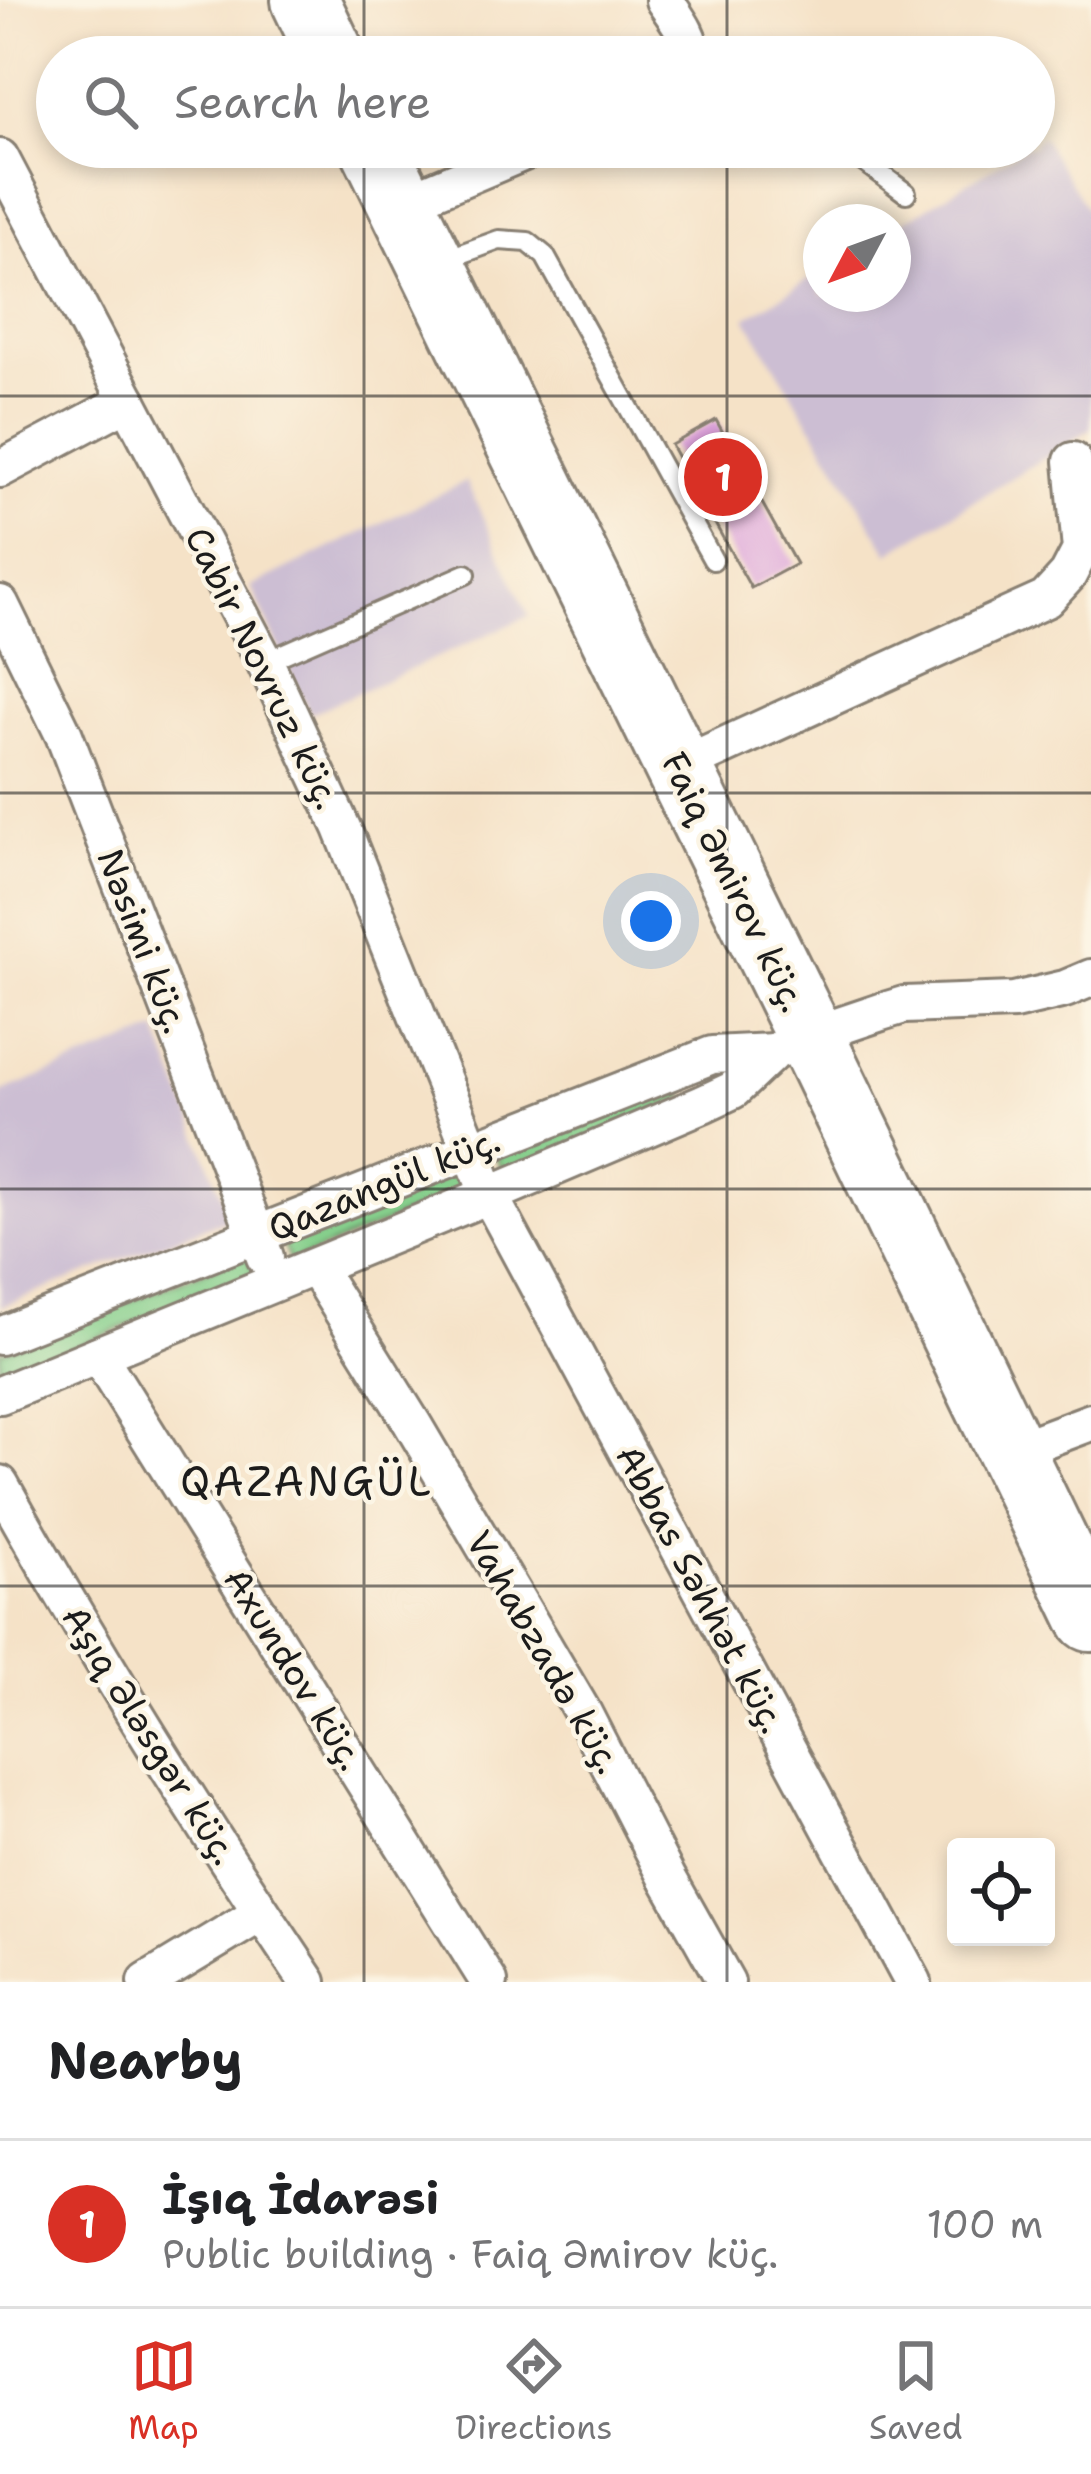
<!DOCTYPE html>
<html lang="en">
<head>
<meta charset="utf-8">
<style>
  :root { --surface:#fff; --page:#f6f6f6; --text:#202124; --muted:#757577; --line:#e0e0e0; --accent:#d93025 }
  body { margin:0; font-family:"Shantell Sans",sans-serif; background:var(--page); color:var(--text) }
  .controls { position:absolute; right:36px; bottom:36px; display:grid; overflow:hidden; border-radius:12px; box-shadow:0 6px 18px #0003 }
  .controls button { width:108px; height:108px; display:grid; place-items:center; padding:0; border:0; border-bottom:3px solid var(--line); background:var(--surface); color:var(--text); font:60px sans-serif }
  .compass { position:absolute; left:803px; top:204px; width:108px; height:108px; border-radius:50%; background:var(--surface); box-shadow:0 6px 18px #0003; rotate:229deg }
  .you { position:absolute; left:651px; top:921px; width:42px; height:42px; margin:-30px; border:9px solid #fff; border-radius:50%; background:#1a73e8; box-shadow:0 0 0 18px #1a73e833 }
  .badge { display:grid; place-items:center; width:78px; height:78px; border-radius:50%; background:var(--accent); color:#fff; font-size:39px; font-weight:700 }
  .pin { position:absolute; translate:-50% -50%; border:6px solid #fff; box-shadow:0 3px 12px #0006 }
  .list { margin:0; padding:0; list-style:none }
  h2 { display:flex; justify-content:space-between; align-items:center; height:156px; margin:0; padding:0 48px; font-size:51px }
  h2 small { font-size:39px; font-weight:400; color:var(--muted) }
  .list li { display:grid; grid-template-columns:78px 1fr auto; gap:36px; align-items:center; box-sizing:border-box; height:168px; padding:0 48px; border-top:3px solid var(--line) }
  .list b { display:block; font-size:45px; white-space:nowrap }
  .list p { margin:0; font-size:39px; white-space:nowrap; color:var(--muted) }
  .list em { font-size:39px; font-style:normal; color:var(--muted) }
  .icon { flex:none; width:66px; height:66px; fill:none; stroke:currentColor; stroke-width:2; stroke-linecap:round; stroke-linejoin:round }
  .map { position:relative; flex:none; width:1091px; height:1982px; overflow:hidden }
  .search { position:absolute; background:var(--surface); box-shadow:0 6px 18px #0003; left:36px; right:36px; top:36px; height:132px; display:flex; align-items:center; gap:30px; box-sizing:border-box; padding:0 42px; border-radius:66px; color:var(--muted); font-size:45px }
  .sheet { height:324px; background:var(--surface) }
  nav { display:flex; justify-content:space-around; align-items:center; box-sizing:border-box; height:168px; border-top:3px solid var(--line); background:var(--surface); font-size:33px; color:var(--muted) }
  nav a { display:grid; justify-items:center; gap:6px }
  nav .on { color:var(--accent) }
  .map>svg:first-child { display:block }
</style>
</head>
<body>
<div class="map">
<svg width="1091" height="1982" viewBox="0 0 1091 1982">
  <rect width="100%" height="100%" fill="#fcf5e5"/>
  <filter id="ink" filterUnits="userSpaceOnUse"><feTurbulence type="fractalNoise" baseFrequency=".00833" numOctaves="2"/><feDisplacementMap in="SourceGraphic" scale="24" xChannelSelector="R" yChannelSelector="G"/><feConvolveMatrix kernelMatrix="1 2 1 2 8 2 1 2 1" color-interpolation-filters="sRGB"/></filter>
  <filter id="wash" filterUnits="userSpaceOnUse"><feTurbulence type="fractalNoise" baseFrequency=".004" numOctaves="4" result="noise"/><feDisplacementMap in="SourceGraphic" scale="48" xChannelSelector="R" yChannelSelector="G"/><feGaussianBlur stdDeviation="2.7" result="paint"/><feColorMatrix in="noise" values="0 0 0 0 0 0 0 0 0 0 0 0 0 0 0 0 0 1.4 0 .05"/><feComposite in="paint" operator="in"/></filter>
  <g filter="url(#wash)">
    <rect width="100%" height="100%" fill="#f5e2c7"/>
    <!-- industrial -->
    <g fill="#ccbed3">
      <polygon points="1042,137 1091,216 1091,429 889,553 746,318 821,272 821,294 893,294 893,228 1026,147 1034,147 1034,142"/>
      <polygon points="466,481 529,616 310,714 251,587"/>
      <polygon points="157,1030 230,1217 0,1307 0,1093"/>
    </g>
    <!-- green -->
    <g fill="#86cf8c" stroke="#517654" stroke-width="3">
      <polygon points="679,1081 685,1097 505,1177 495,1154"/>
      <polygon points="454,1170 462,1191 290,1263 281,1241"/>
      <polygon points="247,1254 255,1275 0,1377 0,1352"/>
    </g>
    <g id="blocks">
      <!-- building -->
      <polygon fill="#dca2da" points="716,420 796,564 751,588 671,445"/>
    </g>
  </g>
  <g filter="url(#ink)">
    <use href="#blocks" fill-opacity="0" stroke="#887f72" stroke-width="3"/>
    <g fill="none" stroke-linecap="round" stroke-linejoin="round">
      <defs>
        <g id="lane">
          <polyline points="844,147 906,193"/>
          <polyline points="444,260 499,240 528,242 545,256 713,560"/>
          <polyline points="265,662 466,574"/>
        </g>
        <g id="street">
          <path d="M 664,0 C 676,18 691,35 691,57"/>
          <polyline points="0,158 265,662 342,828 489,1195 913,1982"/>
          <polyline points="401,204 536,147"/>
          <polyline points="0,469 128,401"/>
          <polyline points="0,604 64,735 265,1257"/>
          <polyline points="678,767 1046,599 1068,575 1081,550 1073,461"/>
          <polyline points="315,1267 412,1423 583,1713 667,1877 726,1982"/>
          <polyline points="0,1336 712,1055 773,1052"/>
          <polyline points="98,1355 489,1982"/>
          <polyline points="0,1395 489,1195 703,1104 733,1090 773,1052 810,1036 881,1012 904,1005 1014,1001 1065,989 1091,978"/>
          <polyline points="1011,1452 1091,1422"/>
          <path d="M 0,1484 C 95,1654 199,1820 308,1982"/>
          <polyline points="147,1982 261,1913"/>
        </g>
        <g id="highway">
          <polyline points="305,0 332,57"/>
          <polyline points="374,147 810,1036 1091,1618"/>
        </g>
      </defs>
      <!-- lane casing -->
      <use href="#lane" stroke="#887f72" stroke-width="24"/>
      <!-- street casing -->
      <use href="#street" stroke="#887f72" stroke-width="42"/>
      <!-- highway casing -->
      <use href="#highway" stroke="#887f72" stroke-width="72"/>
      <!-- lane -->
      <use href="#lane" stroke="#fff" stroke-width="18"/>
      <!-- street -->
      <use href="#street" stroke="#fff" stroke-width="36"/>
      <!-- highway -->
      <use href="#highway" stroke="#fff" stroke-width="66"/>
    </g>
  </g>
  <!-- grid -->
  <path fill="none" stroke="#1c1c1c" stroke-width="3" stroke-opacity="0.55" d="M 364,0 L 364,57M 727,0 L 727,57M 364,147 L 364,1982M 727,147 L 727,1982M 0,396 L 1091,396M 0,793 L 1091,793M 0,1189 L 1091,1189M 0,1586 L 1091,1586"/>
  <g text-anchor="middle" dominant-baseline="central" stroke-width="9" stroke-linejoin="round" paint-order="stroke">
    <!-- street labels -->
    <g font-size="36" fill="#1c1c1c" stroke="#fcf5e5">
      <text transform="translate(263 668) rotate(64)">Cabir Novruz küç.</text>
      <text transform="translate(734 882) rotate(64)">Faiq Əmirov küç.</text>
      <text transform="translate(143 941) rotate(69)">Nəsimi küç.</text>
      <text transform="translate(384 1184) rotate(-22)">Qazangül küç.</text>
      <text transform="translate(701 1589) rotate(62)">Abbas Səhhət küç.</text>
      <text transform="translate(544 1652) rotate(60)">Vahabzadə küç.</text>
      <text transform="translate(294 1669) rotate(58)">Axundov küç.</text>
      <text transform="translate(150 1735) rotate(58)">Aşıq Ələsgər küç.</text>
    </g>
    <!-- quarter labels -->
    <g font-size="42" letter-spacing="3" fill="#1c1c1c" stroke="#fcf5e5">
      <text x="307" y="1481">QAZANGÜL</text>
    </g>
  </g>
</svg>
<div class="controls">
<button><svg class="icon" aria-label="locate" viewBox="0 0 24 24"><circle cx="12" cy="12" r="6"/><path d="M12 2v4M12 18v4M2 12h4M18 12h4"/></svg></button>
</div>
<svg class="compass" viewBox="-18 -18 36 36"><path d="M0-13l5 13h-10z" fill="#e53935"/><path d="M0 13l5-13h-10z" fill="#757577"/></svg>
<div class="you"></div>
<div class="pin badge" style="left:723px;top:477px">1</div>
<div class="search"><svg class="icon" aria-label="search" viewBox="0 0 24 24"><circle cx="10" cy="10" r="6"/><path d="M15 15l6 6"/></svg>Search here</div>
</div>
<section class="sheet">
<h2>Nearby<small></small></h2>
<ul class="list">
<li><span class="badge">1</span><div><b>İşıq İdarəsi</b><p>Public building · Faiq Əmirov küç.</p></div><em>100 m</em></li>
</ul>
</section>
<nav>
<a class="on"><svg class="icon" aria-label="map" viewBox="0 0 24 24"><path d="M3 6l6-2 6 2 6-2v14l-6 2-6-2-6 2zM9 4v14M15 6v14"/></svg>Map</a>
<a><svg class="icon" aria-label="directions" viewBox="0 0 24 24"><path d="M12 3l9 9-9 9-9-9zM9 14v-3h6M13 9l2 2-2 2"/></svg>Directions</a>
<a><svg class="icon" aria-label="saved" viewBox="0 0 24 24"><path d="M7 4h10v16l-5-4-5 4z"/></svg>Saved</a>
</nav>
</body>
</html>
